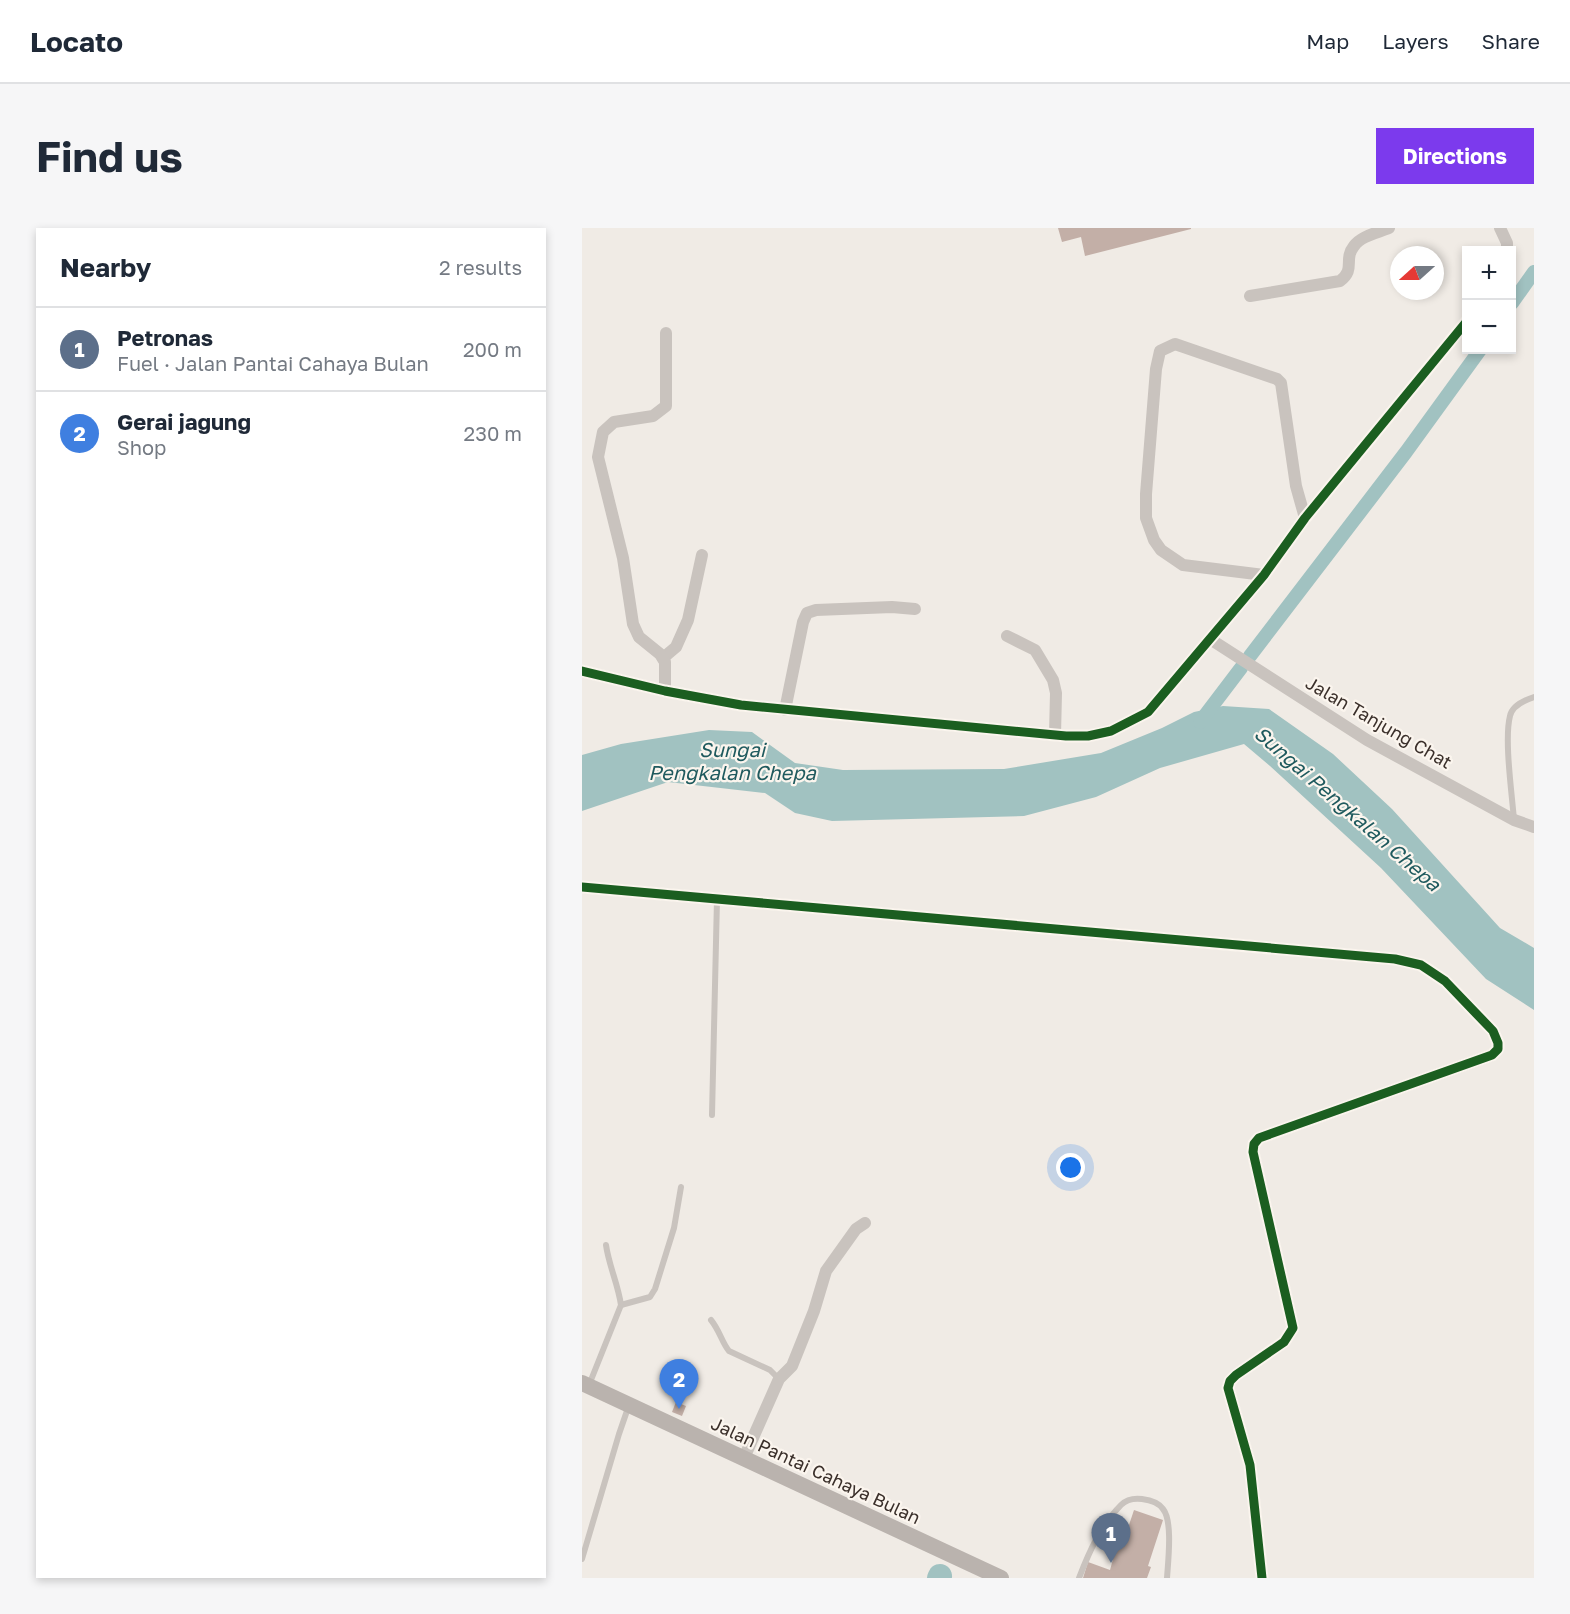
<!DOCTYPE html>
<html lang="en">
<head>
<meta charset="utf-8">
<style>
  :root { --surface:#fff; --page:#f6f6f7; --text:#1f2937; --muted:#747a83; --line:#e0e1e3; --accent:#7c3aed }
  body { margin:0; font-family:"Golos Text",sans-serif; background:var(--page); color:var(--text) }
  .controls { position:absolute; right:18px; top:18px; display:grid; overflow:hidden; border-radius:0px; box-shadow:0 3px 9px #0003 }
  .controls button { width:54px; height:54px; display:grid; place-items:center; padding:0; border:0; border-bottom:2px solid var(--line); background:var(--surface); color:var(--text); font:30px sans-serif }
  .compass { position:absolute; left:808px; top:18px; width:54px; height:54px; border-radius:50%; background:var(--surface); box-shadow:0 3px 9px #0003; rotate:249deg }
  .you { position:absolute; left:489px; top:940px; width:21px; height:21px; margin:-15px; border:4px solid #fff; border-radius:50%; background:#1a73e8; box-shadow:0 0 0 9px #1a73e833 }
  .badge { display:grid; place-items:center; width:39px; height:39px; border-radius:50%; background:var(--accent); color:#fff; font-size:20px; font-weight:700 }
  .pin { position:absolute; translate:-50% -50px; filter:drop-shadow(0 2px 3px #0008) }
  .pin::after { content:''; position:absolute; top:32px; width:21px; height:18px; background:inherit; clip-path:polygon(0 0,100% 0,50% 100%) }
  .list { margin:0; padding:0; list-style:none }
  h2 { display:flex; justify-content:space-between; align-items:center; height:78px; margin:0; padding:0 24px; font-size:26px }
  h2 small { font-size:20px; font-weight:400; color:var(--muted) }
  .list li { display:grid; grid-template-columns:39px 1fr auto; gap:18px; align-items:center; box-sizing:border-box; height:84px; padding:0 24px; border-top:2px solid var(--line) }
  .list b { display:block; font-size:22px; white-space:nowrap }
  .list p { margin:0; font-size:20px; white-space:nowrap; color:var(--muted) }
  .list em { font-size:20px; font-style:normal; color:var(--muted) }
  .map { position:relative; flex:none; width:952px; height:1350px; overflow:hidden; border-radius:0px }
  header { display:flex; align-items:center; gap:36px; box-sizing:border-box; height:84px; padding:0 30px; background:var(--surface); border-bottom:2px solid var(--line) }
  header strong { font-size:28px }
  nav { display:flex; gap:33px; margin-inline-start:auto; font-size:21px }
  .intro { display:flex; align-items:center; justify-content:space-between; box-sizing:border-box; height:144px; padding:0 36px }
  h1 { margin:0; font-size:42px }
  .button { padding:15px 27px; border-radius:0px; background:var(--accent); color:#fff; font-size:21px; font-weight:700 }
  main { display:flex; gap:36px; padding:0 36px }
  aside { flex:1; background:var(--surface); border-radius:0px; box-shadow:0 3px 9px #0003 }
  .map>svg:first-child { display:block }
</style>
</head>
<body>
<header>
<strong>Locato</strong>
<nav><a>Map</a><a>Layers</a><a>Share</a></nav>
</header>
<div class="intro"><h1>Find us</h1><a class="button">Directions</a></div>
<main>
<aside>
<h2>Nearby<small>2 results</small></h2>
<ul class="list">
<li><span class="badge" style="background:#5c6f8a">1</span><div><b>Petronas</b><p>Fuel · Jalan Pantai Cahaya Bulan</p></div><em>200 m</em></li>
<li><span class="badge" style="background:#3f7fe0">2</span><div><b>Gerai jagung</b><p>Shop</p></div><em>230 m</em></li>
</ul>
</aside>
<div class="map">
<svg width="952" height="1350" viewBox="0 0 952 1350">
  <rect width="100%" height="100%" fill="#f0ebe5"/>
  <!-- water -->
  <polygon fill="#a1c2c1" points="641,478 687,481 751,526 810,581 918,700 952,720 952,782 904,751 799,640 688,538 662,516 578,540 514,569 442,588 250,593 213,585 183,565 86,554 0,583 0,527 39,516 127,502 170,504 213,535 261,542 422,541 519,525 580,500 612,484"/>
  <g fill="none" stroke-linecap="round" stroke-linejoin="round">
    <!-- canal -->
    <g stroke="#a1c2c1" stroke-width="14">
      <polyline points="930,75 952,44"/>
      <polyline points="668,428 824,224 898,122"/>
      <polyline points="618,494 659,440"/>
    </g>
    <!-- river -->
    <polyline stroke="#a1c2c1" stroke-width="24" points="357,1350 358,1348"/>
  </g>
  <!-- building -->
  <g fill="#c3afa7">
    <polygon points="476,0 609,0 609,1 503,28 499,9 480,14"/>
    <polygon points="94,1174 104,1178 100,1188 90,1184"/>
    <polygon points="552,1282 581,1292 566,1338 569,1339 565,1350 501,1350 506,1334 528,1342 531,1331 526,1329 534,1303 544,1306"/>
  </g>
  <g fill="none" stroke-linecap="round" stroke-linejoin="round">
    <!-- lane -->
    <g stroke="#c9c3be" stroke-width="6">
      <path d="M 932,592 C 930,566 922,511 928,488 C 930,478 943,472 952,469"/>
      <polyline points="130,887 135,671"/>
      <polyline points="39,1077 68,1069 73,1061 92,1000 99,959"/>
      <path d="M 129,1092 C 138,1103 140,1115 147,1123 L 188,1142 L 197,1151"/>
      <path d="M 7,1157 L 39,1077 C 36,1056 27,1038 24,1017"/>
      <polyline points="0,1331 37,1206 47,1177"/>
      <path d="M 497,1350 C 507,1324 519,1297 539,1277 C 545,1271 552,1270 560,1271 C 568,1272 577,1275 581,1281 C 591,1293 586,1334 585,1350"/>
    </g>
    <!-- street -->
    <g stroke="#c9c3be" stroke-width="12">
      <polyline points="918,0 925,15 925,22"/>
      <path d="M 668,68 L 758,53 C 774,41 761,32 772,18 C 779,8 795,5 807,0"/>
      <polyline points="682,347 601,337 579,322 572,312 564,290 564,266 574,141 578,123 593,116 695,151 699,155 714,258 723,290"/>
      <polyline points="425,408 453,422 471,452 474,465 473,507"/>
      <polyline points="628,411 785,512 932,592 952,599"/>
      <polyline points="81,430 94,419 106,392 120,327"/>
      <polyline points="0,443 83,463 159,477 484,508 506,508 529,503 566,484 682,347 723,290 885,93"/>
      <polyline points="83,463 83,434 78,426 57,409 51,396 41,330 16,229 21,204 32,194 71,188 84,178 84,105"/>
      <polyline points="203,482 221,394 225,385 234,382 310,379 333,381"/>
      <polyline points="0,659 813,731 839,737 863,753 911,803 916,815 916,821 910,827 677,910 672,916 671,924 711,1100 702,1114 654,1147 648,1153 646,1160 668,1237 680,1350"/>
      <polyline points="162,1230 197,1151 210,1138 232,1083 244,1043 274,1001 283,995"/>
    </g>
    <!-- secondary -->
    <polyline stroke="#bab3ae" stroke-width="16" points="0,1155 419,1350"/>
    <defs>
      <g id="cycleway">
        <polyline points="0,443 83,463 159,477 484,508 506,508 529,503 566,484 682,347 723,290 885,93"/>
        <polyline points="0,659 813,731 839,737 863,753 911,803 916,815 916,821 910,827 677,910 672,916 671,924 711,1100 702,1114 654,1147 648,1153 646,1160 668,1237 680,1350"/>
      </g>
    </defs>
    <!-- cycleway casing -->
    <use href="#cycleway" stroke="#fbf5ee" stroke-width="13"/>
    <!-- cycleway -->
    <use href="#cycleway" stroke="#1b5e20" stroke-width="9"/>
  </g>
  <g text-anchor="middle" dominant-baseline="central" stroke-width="4.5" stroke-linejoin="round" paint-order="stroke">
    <!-- street labels -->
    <g font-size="18" fill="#3b302b" stroke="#fbf5ee">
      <text transform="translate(797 494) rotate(30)">Jalan Tanjung Chat</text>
      <text transform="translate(234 1242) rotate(25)">Jalan Pantai Cahaya Bulan</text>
    </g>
    <!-- water labels -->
    <g font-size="20" font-style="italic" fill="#1f5a5e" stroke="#fbf5ee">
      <text x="150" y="521">Sungai<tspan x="150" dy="23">Pengkalan Chepa</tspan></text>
      <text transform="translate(766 580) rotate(41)">Sungai Pengkalan Chepa</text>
    </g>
  </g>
</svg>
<div class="controls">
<button>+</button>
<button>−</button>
</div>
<svg class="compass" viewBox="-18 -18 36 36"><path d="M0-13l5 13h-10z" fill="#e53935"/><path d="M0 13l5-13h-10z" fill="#747a83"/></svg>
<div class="you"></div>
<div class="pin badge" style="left:529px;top:1335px;background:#5c6f8a">1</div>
<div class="pin badge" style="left:97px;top:1181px;background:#3f7fe0">2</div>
</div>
</main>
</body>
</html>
